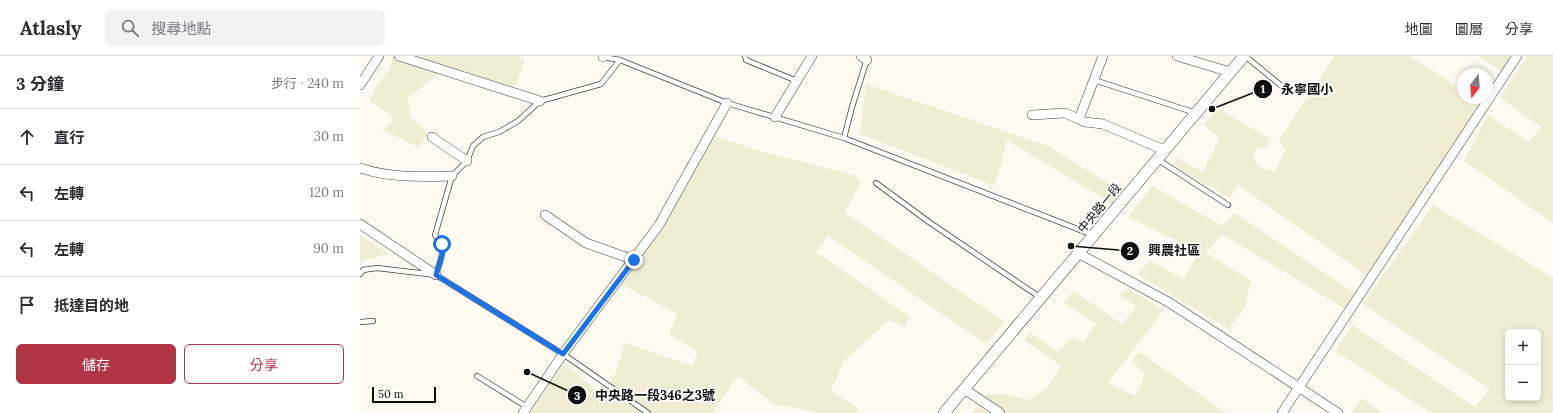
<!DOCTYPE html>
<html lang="zh-TW">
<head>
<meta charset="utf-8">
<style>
  :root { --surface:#fff; --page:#f2f2f3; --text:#2b2b33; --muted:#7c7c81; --line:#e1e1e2; --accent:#b03547 }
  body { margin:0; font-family:Lora,"Noto Sans TC",serif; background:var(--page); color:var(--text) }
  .controls { position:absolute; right:12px; bottom:12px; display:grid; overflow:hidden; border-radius:6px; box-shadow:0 2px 6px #0003 }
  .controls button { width:36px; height:36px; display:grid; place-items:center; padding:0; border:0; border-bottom:1px solid var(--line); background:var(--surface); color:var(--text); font:20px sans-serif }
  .compass { position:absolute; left:1097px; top:12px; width:36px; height:36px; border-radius:50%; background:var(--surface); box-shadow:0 2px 6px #0003; rotate:196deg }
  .scale { position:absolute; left:12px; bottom:10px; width:64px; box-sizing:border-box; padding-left:4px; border:2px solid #0f0f0f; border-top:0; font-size:11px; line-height:14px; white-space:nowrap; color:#0f0f0f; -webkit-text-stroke:3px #fff; paint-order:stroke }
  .stop { position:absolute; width:12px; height:12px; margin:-9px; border:3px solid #1a73e8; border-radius:50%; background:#fff }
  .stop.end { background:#1a73e8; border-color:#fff; box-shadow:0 1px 4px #0008 }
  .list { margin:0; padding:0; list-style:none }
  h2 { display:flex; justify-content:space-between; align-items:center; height:52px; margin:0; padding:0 16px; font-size:17px }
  h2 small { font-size:13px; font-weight:400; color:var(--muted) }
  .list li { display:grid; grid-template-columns:26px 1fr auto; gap:12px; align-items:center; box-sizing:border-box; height:56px; padding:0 16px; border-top:1px solid var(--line) }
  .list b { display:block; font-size:15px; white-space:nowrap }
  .list em { font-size:13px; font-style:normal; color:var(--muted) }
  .actions { display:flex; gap:8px; padding:12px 16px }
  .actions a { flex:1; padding:9px 0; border:1px solid var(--accent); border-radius:6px; text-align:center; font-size:14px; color:var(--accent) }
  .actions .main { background:var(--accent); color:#fff }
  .icon { flex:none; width:22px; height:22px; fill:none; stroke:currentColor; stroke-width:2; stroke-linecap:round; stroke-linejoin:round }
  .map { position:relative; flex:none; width:1193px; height:357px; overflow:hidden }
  header { display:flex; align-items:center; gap:24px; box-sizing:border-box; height:56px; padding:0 20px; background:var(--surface); border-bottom:1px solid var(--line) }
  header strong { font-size:19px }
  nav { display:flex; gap:22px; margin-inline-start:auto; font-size:14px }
  .search { width:280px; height:36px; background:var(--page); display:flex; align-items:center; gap:10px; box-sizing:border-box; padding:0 14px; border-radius:6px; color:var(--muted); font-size:15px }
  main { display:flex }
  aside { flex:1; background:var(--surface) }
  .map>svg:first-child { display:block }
</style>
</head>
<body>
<header>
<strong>Atlasly</strong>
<div class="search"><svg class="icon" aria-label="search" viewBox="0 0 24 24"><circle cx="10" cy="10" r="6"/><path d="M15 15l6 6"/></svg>搜尋地點</div>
<nav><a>地圖</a><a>圖層</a><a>分享</a></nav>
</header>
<main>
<aside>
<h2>3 分鐘<small>步行 · 240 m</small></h2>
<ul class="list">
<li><svg class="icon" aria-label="ahead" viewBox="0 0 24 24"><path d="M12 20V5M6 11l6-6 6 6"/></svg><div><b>直行</b></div><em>30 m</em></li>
<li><svg class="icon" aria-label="left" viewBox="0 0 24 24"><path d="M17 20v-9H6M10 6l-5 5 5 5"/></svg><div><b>左轉</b></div><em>120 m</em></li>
<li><svg class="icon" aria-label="left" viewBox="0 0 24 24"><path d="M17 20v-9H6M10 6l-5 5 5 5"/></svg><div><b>左轉</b></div><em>90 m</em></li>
<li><svg class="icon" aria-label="arrive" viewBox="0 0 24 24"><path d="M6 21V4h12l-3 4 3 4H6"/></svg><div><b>抵達目的地</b></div></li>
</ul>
<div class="actions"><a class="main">儲存</a><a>分享</a></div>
</aside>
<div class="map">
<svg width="1193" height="357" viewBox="0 0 1193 357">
  <rect width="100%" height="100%" fill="#fefaf2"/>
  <!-- farmland -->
  <g fill="#f1ecd4" fill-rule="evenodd">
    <polygon points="33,0 156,0 165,4 155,31 87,11 48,42 50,60 68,78 59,91 22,74 31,67 32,60 9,44 16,31 30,12"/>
    <polygon points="975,0 1049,0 1103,34 1103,42 1115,42 1124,48 1008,220 878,129 870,142 817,112 815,101 843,116 860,83 843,68 859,53 910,83 908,90 896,92 893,102 900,111 915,116 926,93 918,86"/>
    <polygon points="1119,0 1157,0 1145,18"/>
    <polygon points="1167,0 1193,0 1193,167 1104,105 1128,59 1169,86 1181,71 1140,42"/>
    <polygon points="506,28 690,91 762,136 751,147 647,84 635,130 500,78"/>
    <polygon points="352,79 399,95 496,120 501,127 484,156 645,266 626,288 468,180 456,196 550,261 545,271 529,264 484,305 471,335 498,352 496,357 454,357 452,355 413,348 378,320 353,357 170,357 204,307 240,338 255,319 265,287 332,310 338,296 309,278 317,258 258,226"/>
    <polygon points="792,130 862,170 875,157 996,238 987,254 862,178 846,197 891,225 885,252 868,273 777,218 790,205 823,223 840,196 768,161"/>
    <path d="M 1073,149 L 1193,222 L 1193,357 L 1071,357 L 975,295 L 992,269 L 1115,351 L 1130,333 L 1003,248 ZM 1148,276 L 1178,276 L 1178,342 L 1148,342 Z"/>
    <polygon points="0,179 29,198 5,204 0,209"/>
    <polygon points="768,232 804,254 748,327 775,340 786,319 772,305 780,296 866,357 612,357 625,339 646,338 669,344 687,332 701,310 664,284 670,276 698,296 713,281 723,287 736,268 704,247 713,235 762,268 776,250 759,239"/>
    <polygon points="1001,342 1023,357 991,357"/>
  </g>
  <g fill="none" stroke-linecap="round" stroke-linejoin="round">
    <defs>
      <g id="service">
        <polyline points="385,0 386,4 437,25"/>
        <polyline points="885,0 929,36"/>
        <polyline points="243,1 260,4 367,47 484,82 733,179"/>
        <polyline points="734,24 836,57"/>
        <polyline points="484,82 492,51 507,3"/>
        <polyline points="797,103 868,149"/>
        <polyline points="516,127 569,166 681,242"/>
        <polyline points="0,218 3,214 17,212 76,219 203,298 288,357"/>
        <path d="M 76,219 C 81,201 87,195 75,179 L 92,120 L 107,105 L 113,90 L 123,81 L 139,76 L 158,65 L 180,45 L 241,28 L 260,4"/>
        <polyline points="0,266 13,265"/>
        <polyline points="117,320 167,351"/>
      </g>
      <g id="minor">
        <polyline points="39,0 180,45"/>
        <polyline points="501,0 507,4"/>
        <polyline points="743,0 719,63 725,66 743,68 804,94"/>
        <polyline points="817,0 870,16"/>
        <polyline points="243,1 243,0"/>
        <polyline points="0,29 19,0"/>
        <polyline points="672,59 705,57 719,63"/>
        <polyline points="415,61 452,0"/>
        <polyline points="72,81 107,105"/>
        <path d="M 0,112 C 29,122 62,121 92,120"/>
        <polyline points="185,159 226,187 274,204"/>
        <polyline points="0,168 76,219"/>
        <polyline points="718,197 810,247 978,357"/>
        <polyline points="604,333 640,357"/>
        <polyline points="163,357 203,298 299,169 367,47"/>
        <polyline points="922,357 1157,0"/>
      </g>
      <polyline id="tertiary" points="584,357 884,0"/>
    </defs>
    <!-- service casing -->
    <use href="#service" stroke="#424242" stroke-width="6"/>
    <!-- minor casing -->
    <use href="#minor" stroke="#424242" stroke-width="10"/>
    <!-- tertiary casing -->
    <use href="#tertiary" stroke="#424242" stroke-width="12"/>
    <!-- service -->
    <use href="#service" stroke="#fff" stroke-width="4.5"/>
    <!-- minor -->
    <use href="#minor" stroke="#fff" stroke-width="9"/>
    <!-- tertiary -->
    <use href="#tertiary" stroke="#fff" stroke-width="11"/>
  </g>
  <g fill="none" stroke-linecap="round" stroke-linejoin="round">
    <!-- route -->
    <polyline stroke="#1a73e8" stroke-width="5" points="82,188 83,196 76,219 203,298 274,204"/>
  </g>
  <g text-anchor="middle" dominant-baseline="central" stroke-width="4" stroke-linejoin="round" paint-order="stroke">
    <!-- street labels -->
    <g font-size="12" fill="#0f0f0f" stroke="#fff">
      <text transform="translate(739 152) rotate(-50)">中央路一段</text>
    </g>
  </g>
  <!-- callouts -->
  <path fill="none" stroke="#0f0f0f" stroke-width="1.5" d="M852 53L903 33M711 190L770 195M167 316L217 339"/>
  <g fill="#0f0f0f" stroke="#fff" stroke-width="1.5">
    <circle cx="852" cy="53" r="4"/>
    <circle cx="711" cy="190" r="4"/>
    <circle cx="167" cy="316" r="4"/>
    <circle cx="903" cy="33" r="10"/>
    <circle cx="770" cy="195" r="10"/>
    <circle cx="217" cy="339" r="10"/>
  </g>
  <g font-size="12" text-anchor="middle" font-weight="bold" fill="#fff">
    <text x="903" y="37">1</text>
    <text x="770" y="199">2</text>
    <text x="217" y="344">3</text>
  </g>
  <g font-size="13" text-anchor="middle" font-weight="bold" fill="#0f0f0f" stroke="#fff" stroke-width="4" stroke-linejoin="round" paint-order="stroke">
    <text x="947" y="38">永寧國小</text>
    <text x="814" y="199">興農社區</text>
    <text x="295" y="344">中央路一段346之3號</text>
  </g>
</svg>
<div class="controls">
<button>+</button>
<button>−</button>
</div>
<svg class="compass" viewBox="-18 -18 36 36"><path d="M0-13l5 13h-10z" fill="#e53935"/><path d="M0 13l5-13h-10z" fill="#7c7c81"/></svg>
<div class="scale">50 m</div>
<div class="stop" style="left:82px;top:188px"></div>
<div class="stop end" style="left:274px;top:204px"></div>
</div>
</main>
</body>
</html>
